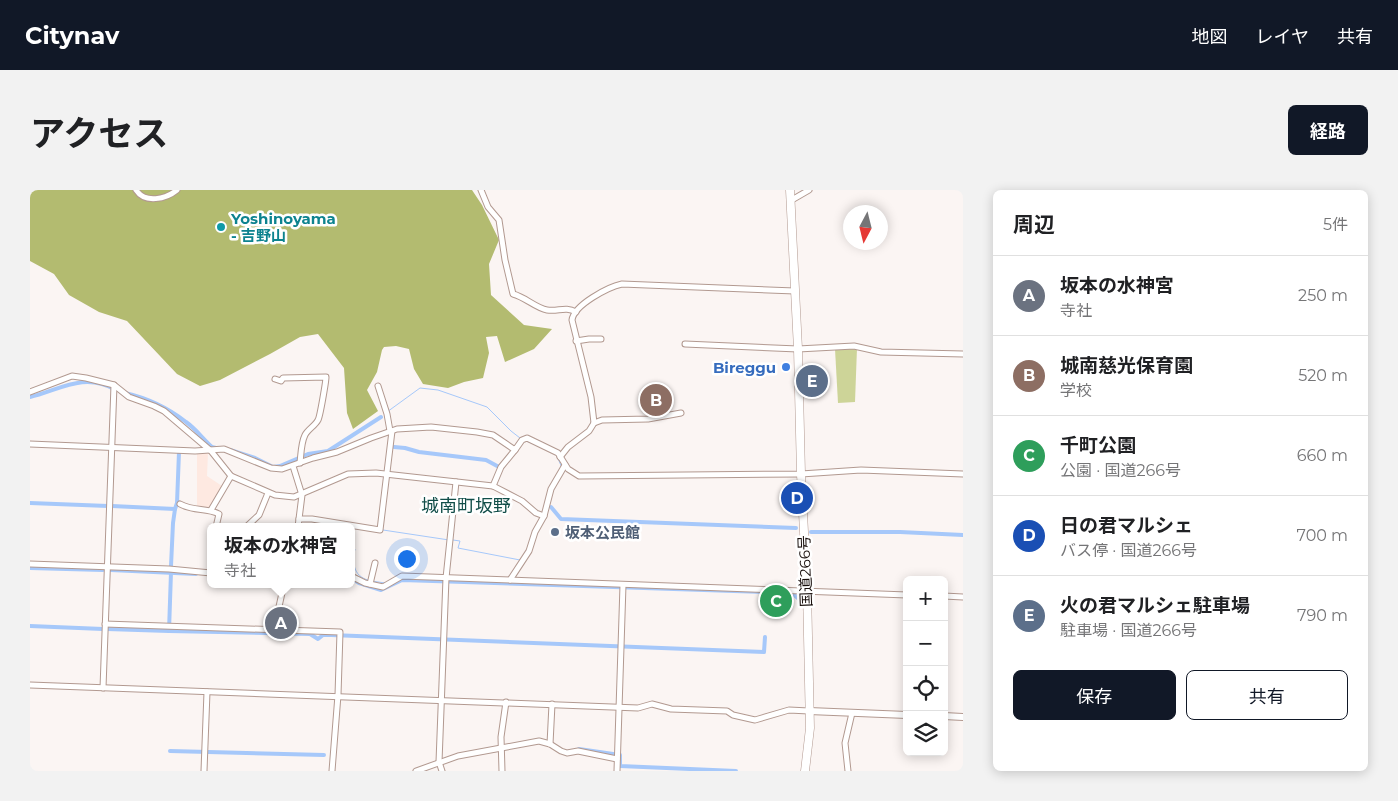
<!DOCTYPE html>
<html lang="ja">
<head>
<meta charset="utf-8">
<style>
  :root { --surface:#fff; --page:#f2f2f2; --text:#202124; --muted:#757577; --line:#e0e0e0; --accent:#111827 }
  body { margin:0; font-family:Montserrat,"Noto Sans JP",sans-serif; background:var(--page); color:var(--text) }
  .controls { position:absolute; right:15px; bottom:15px; display:grid; overflow:hidden; border-radius:8px; box-shadow:0 2px 12px #0003 }
  .controls button { width:45px; height:45px; display:grid; place-items:center; padding:0; border:0; border-bottom:1px solid var(--line); background:var(--surface); color:var(--text); font:25px sans-serif }
  .compass { position:absolute; left:813px; top:15px; width:45px; height:45px; border-radius:50%; background:var(--surface); box-shadow:0 2px 12px #0003; rotate:187deg }
  .you { position:absolute; left:376px; top:368px; width:18px; height:18px; margin:-12px; border:4px solid #fff; border-radius:50%; background:#1a73e8; box-shadow:0 0 0 8px #1a73e833 }
  .badge { display:grid; place-items:center; width:32px; height:32px; border-radius:50%; background:var(--accent); color:#fff; font-size:16px; font-weight:700 }
  .pin { position:absolute; translate:-50% -50%; border:2px solid #fff; box-shadow:0 1px 5px #0006 }
  .popup { position:absolute; left:177px; top:333px; width:148px; height:65px; box-sizing:border-box; display:grid; place-content:center; border-radius:8px; background:var(--surface); filter:drop-shadow(0 1px 4px #0005); font-size:16px; white-space:nowrap; color:var(--muted) }
  .popup b { font-size:19px; color:var(--text) }
  .popup::after { content:''; position:absolute; left:50%; top:100%; margin-left:-10px; border:10px solid transparent; border-top-color:var(--surface) }
  .list { margin:0; padding:0; list-style:none }
  h2 { display:flex; justify-content:space-between; align-items:center; height:65px; margin:0; padding:0 20px; font-size:21px }
  h2 small { font-size:16px; font-weight:400; color:var(--muted) }
  .list li { display:grid; grid-template-columns:32px 1fr auto; gap:15px; align-items:center; box-sizing:border-box; height:80px; padding:0 20px; border-top:1px solid var(--line) }
  .list b { display:block; font-size:19px; white-space:nowrap }
  .list p { margin:0; font-size:16px; white-space:nowrap; color:var(--muted) }
  .list em { font-size:16px; font-style:normal; color:var(--muted) }
  .actions { display:flex; gap:10px; padding:15px 20px }
  .actions a { flex:1; padding:11px 0; border:1px solid var(--accent); border-radius:8px; text-align:center; font-size:18px; color:var(--accent) }
  .actions .main { background:var(--accent); color:#fff }
  .icon { flex:none; width:28px; height:28px; fill:none; stroke:currentColor; stroke-width:2; stroke-linecap:round; stroke-linejoin:round }
  .map { position:relative; flex:none; width:933px; height:581px; overflow:hidden; border-radius:8px }
  header { display:flex; align-items:center; gap:30px; box-sizing:border-box; height:70px; padding:0 25px; background:var(--accent); color:#fff }
  header strong { font-size:24px }
  nav { display:flex; gap:28px; margin-inline-start:auto; font-size:18px }
  .intro { display:flex; align-items:center; justify-content:space-between; box-sizing:border-box; height:120px; padding:0 30px }
  h1 { margin:0; font-size:35px }
  .button { padding:12px 22px; border-radius:8px; background:var(--accent); color:#fff; font-size:18px; font-weight:700 }
  main { display:flex; gap:30px; padding:0 30px }
  aside { flex:1; background:var(--surface); border-radius:8px; box-shadow:0 2px 12px #0003 }
  .map>svg:first-child { display:block }
</style>
</head>
<body>
<header>
<strong>Citynav</strong>
<nav><a>地図</a><a>レイヤ</a><a>共有</a></nav>
</header>
<div class="intro"><h1>アクセス</h1><a class="button">経路</a></div>
<main>
<div class="map">
<svg width="933" height="581" viewBox="0 0 933 581">
  <rect width="100%" height="100%" fill="#fbf5f3"/>
  <!-- built -->
  <polygon fill="#fee9e1" points="178,263 177,286 192,296 180,318 167,318 167,264"/>
  <!-- green -->
  <polygon fill="#cdd498" points="827,158 825,212 808,213 805,159"/>
  <!-- forest -->
  <polygon fill="#b3bb70" points="0,0 442,0 452,15 469,50 459,74 461,105 494,135 522,139 504,159 475,172 467,146 456,147 459,163 453,188 434,192 418,198 393,194 384,179 379,159 366,156 354,157 352,160 347,182 337,200 348,221 323,239 317,223 314,178 288,144 270,147 240,164 190,190 170,196 147,184 97,131 69,122 39,105 24,84 0,71"/>
  <g fill="none" stroke-linecap="round" stroke-linejoin="round">
    <!-- stream -->
    <g stroke="#a6c8fa" stroke-width="1">
      <polyline points="357,222 390,198 408,200 457,217 481,241 490,248"/>
      <polyline points="496,251 504,254"/>
      <polyline points="527,266 532,278"/>
      <polyline points="535,280 546,287"/>
      <polyline points="353,340 419,350"/>
      <polyline points="423,350 430,351 428,358 490,370"/>
      <path d="M 321,358 L 325,359 C 322,372 323,386 338,390"/>
      <polyline points="342,391 355,393"/>
    </g>
    <!-- canal -->
    <g stroke="#a6c8fa" stroke-width="4">
      <path d="M 95,203 C 117,208 138,218 156,232 C 166,239 173,249 182,257 L 186,258"/>
      <path d="M 0,207 C 29,200 54,182 84,199"/>
      <polyline points="364,257 375,258 389,262 456,270 469,277"/>
      <polyline points="200,260 225,268 243,277 250,276 278,264 298,261 351,227"/>
      <polyline points="0,313 78,316"/>
      <polyline points="82,316 145,319 143,333 141,376"/>
      <polyline points="521,317 531,329 766,338"/>
      <polyline points="145,319 147,313 149,262"/>
      <polyline points="781,342 870,342 933,345"/>
      <polyline points="0,378 73,380"/>
      <polyline points="81,380 166,384"/>
      <polyline points="321,388 329,393 351,400 372,390 762,403 770,410"/>
      <polyline points="0,436 73,439"/>
      <polyline points="77,439 139,441 141,382"/>
      <polyline points="139,441 280,444 288,449 293,445 301,445 734,462 735,447"/>
      <polyline points="549,559 590,565 590,576 706,581"/>
      <polyline points="140,561 294,565"/>
    </g>
    <defs>
      <g id="minor">
        <path d="M 106,0 C 115,14 136,9 147,0"/>
        <path d="M 451,0 L 458,17 L 469,30 L 475,70 L 483,104 C 495,107 506,118 517,120 C 528,122 535,116 546,122"/>
        <polyline points="760,11 779,0"/>
        <polyline points="546,151 559,149 571,149"/>
        <polyline points="655,154 768,159 824,156 851,162 933,164"/>
        <path d="M 245,189 L 251,191 L 253,188 L 296,187 C 296,191 290,227 288,230 C 285,236 278,239 275,245 C 271,253 271,264 270,273"/>
        <polyline points="348,196 357,224 360,241"/>
        <polyline points="0,202 42,186 56,188 84,195 99,207 124,216 134,221 181,261 201,286 245,305 264,307 318,284 346,283 463,296 492,311 506,323 514,326"/>
        <path d="M 564,233 L 561,207 L 542,130 C 544,115 578,97 592,94 L 765,101"/>
        <polyline points="0,254 165,261 194,259 241,278 252,279 283,268 307,262 341,248 367,239 401,237 447,242 463,245 485,260 492,250 497,248 528,263 538,279 549,286 771,284 831,280 933,284"/>
        <polyline points="530,267 538,257 559,241 564,233 572,230 618,229 651,223"/>
        <polyline points="263,276 272,305 268,337"/>
        <polyline points="463,296 471,277 485,260"/>
        <path d="M 150,314 C 165,322 176,317 189,324 L 186,337"/>
        <polyline points="181,320 201,286"/>
        <polyline points="269,329 282,329 350,340 362,241"/>
        <polyline points="216,337 229,325 238,303"/>
        <polyline points="0,374 139,379 181,383"/>
        <polyline points="321,386 335,393 353,397 372,386 877,405"/>
        <polyline points="480,390 499,361 505,342 514,326 521,299 535,275"/>
        <polyline points="340,394 345,373"/>
        <polyline points="914,406 933,407"/>
        <polyline points="75,434 310,442 308,505 302,581"/>
        <polyline points="244,439 254,394"/>
        <polyline points="0,495 608,518 622,514 641,519 697,521 703,525 725,530 759,520 779,521"/>
        <polyline points="73,498 84,195"/>
        <polyline points="520,554 522,514"/>
        <polyline points="174,581 177,502"/>
        <polyline points="386,581 428,566 509,551 520,554 531,561 537,563 548,561 587,569"/>
        <polyline points="412,581 409,572 416,388 426,292"/>
        <polyline points="472,581 471,547 476,512"/>
        <polyline points="587,581 593,395"/>
        <polyline points="818,581 815,553 822,523"/>
      </g>
      <g id="major">
        <polyline points="779,521 877,525"/>
        <polyline points="914,526 933,527"/>
      </g>
      <polyline id="highway" points="760,0 768,159 771,284 777,400 780,538 775,581"/>
    </defs>
    <!-- minor casing -->
    <use href="#minor" stroke="#b29990" stroke-width="7"/>
    <!-- major casing -->
    <use href="#major" stroke="#b29990" stroke-width="8"/>
    <!-- highway casing -->
    <use href="#highway" stroke="#b29990" stroke-width="9"/>
    <!-- minor -->
    <use href="#minor" stroke="#fff" stroke-width="5"/>
    <!-- major -->
    <use href="#major" stroke="#fff" stroke-width="6"/>
    <!-- highway -->
    <use href="#highway" stroke="#fff" stroke-width="8"/>
  </g>
  <!-- markers -->
  <circle fill="#0f9aa8" stroke="#fff" stroke-width="2" cx="191" cy="37" r="5"/>
  <circle fill="#3f7fe0" stroke="#fff" stroke-width="2" cx="756" cy="177" r="5"/>
  <circle fill="#5c6f8a" stroke="#fff" stroke-width="2" cx="525" cy="342" r="5"/>
  <g text-anchor="middle" dominant-baseline="central" stroke-width="5" stroke-linejoin="round" paint-order="stroke">
    <!-- culture labels -->
    <g font-size="15" font-weight="bold" fill="#0d838f" stroke="#fff" text-anchor="start">
      <text x="201" y="28">Yoshinoyama<tspan x="201" dy="17">- 吉野山</tspan></text>
    </g>
    <!-- shop labels -->
    <g font-size="15" font-weight="bold" fill="#366cbe" stroke="#fff" text-anchor="end">
      <text x="746" y="177">Bireggu</text>
    </g>
    <!-- service labels -->
    <g font-size="15" font-weight="bold" fill="#4e5e75" stroke="#fff" text-anchor="start">
      <text x="535" y="342">坂本公民館</text>
    </g>
    <!-- street labels -->
    <g font-size="15" fill="#170e0b" stroke="#fff">
      <text transform="translate(775 381) rotate(-92)">国道266号</text>
    </g>
    <!-- quarter labels -->
    <g font-size="18" fill="#124e49" stroke="#fff">
      <text x="436" y="316">城南町坂野</text>
    </g>
  </g>
</svg>
<div class="controls">
<button>+</button>
<button>−</button>
<button><svg class="icon" aria-label="locate" viewBox="0 0 24 24"><circle cx="12" cy="12" r="6"/><path d="M12 2v4M12 18v4M2 12h4M18 12h4"/></svg></button>
<button><svg class="icon" aria-label="layers" viewBox="0 0 24 24"><path d="M12 4l9 5-9 5-9-5zM3 14l9 5 9-5"/></svg></button>
</div>
<svg class="compass" viewBox="-18 -18 36 36"><path d="M0-13l5 13h-10z" fill="#e53935"/><path d="M0 13l5-13h-10z" fill="#757577"/></svg>
<div class="you"></div>
<div class="pin badge" style="left:251px;top:433px;background:#6b7280">A</div>
<div class="popup"><b>坂本の水神宮</b>寺社</div>
<div class="pin badge" style="left:626px;top:210px;background:#8d6e63">B</div>
<div class="pin badge" style="left:746px;top:411px;background:#2e9e5b">C</div>
<div class="pin badge" style="left:767px;top:308px;background:#1a4fb4">D</div>
<div class="pin badge" style="left:782px;top:191px;background:#5c6f8a">E</div>
</div>
<aside>
<h2>周辺<small>5件</small></h2>
<ul class="list">
<li><span class="badge" style="background:#6b7280">A</span><div><b>坂本の水神宮</b><p>寺社</p></div><em>250 m</em></li>
<li><span class="badge" style="background:#8d6e63">B</span><div><b>城南慈光保育園</b><p>学校</p></div><em>520 m</em></li>
<li><span class="badge" style="background:#2e9e5b">C</span><div><b>千町公園</b><p>公園 · 国道266号</p></div><em>660 m</em></li>
<li><span class="badge" style="background:#1a4fb4">D</span><div><b>日の君マルシェ</b><p>バス停 · 国道266号</p></div><em>700 m</em></li>
<li><span class="badge" style="background:#5c6f8a">E</span><div><b>火の君マルシェ駐車場</b><p>駐車場 · 国道266号</p></div><em>790 m</em></li>
</ul>
<div class="actions"><a class="main">保存</a><a>共有</a></div>
</aside>
</main>
</body>
</html>
